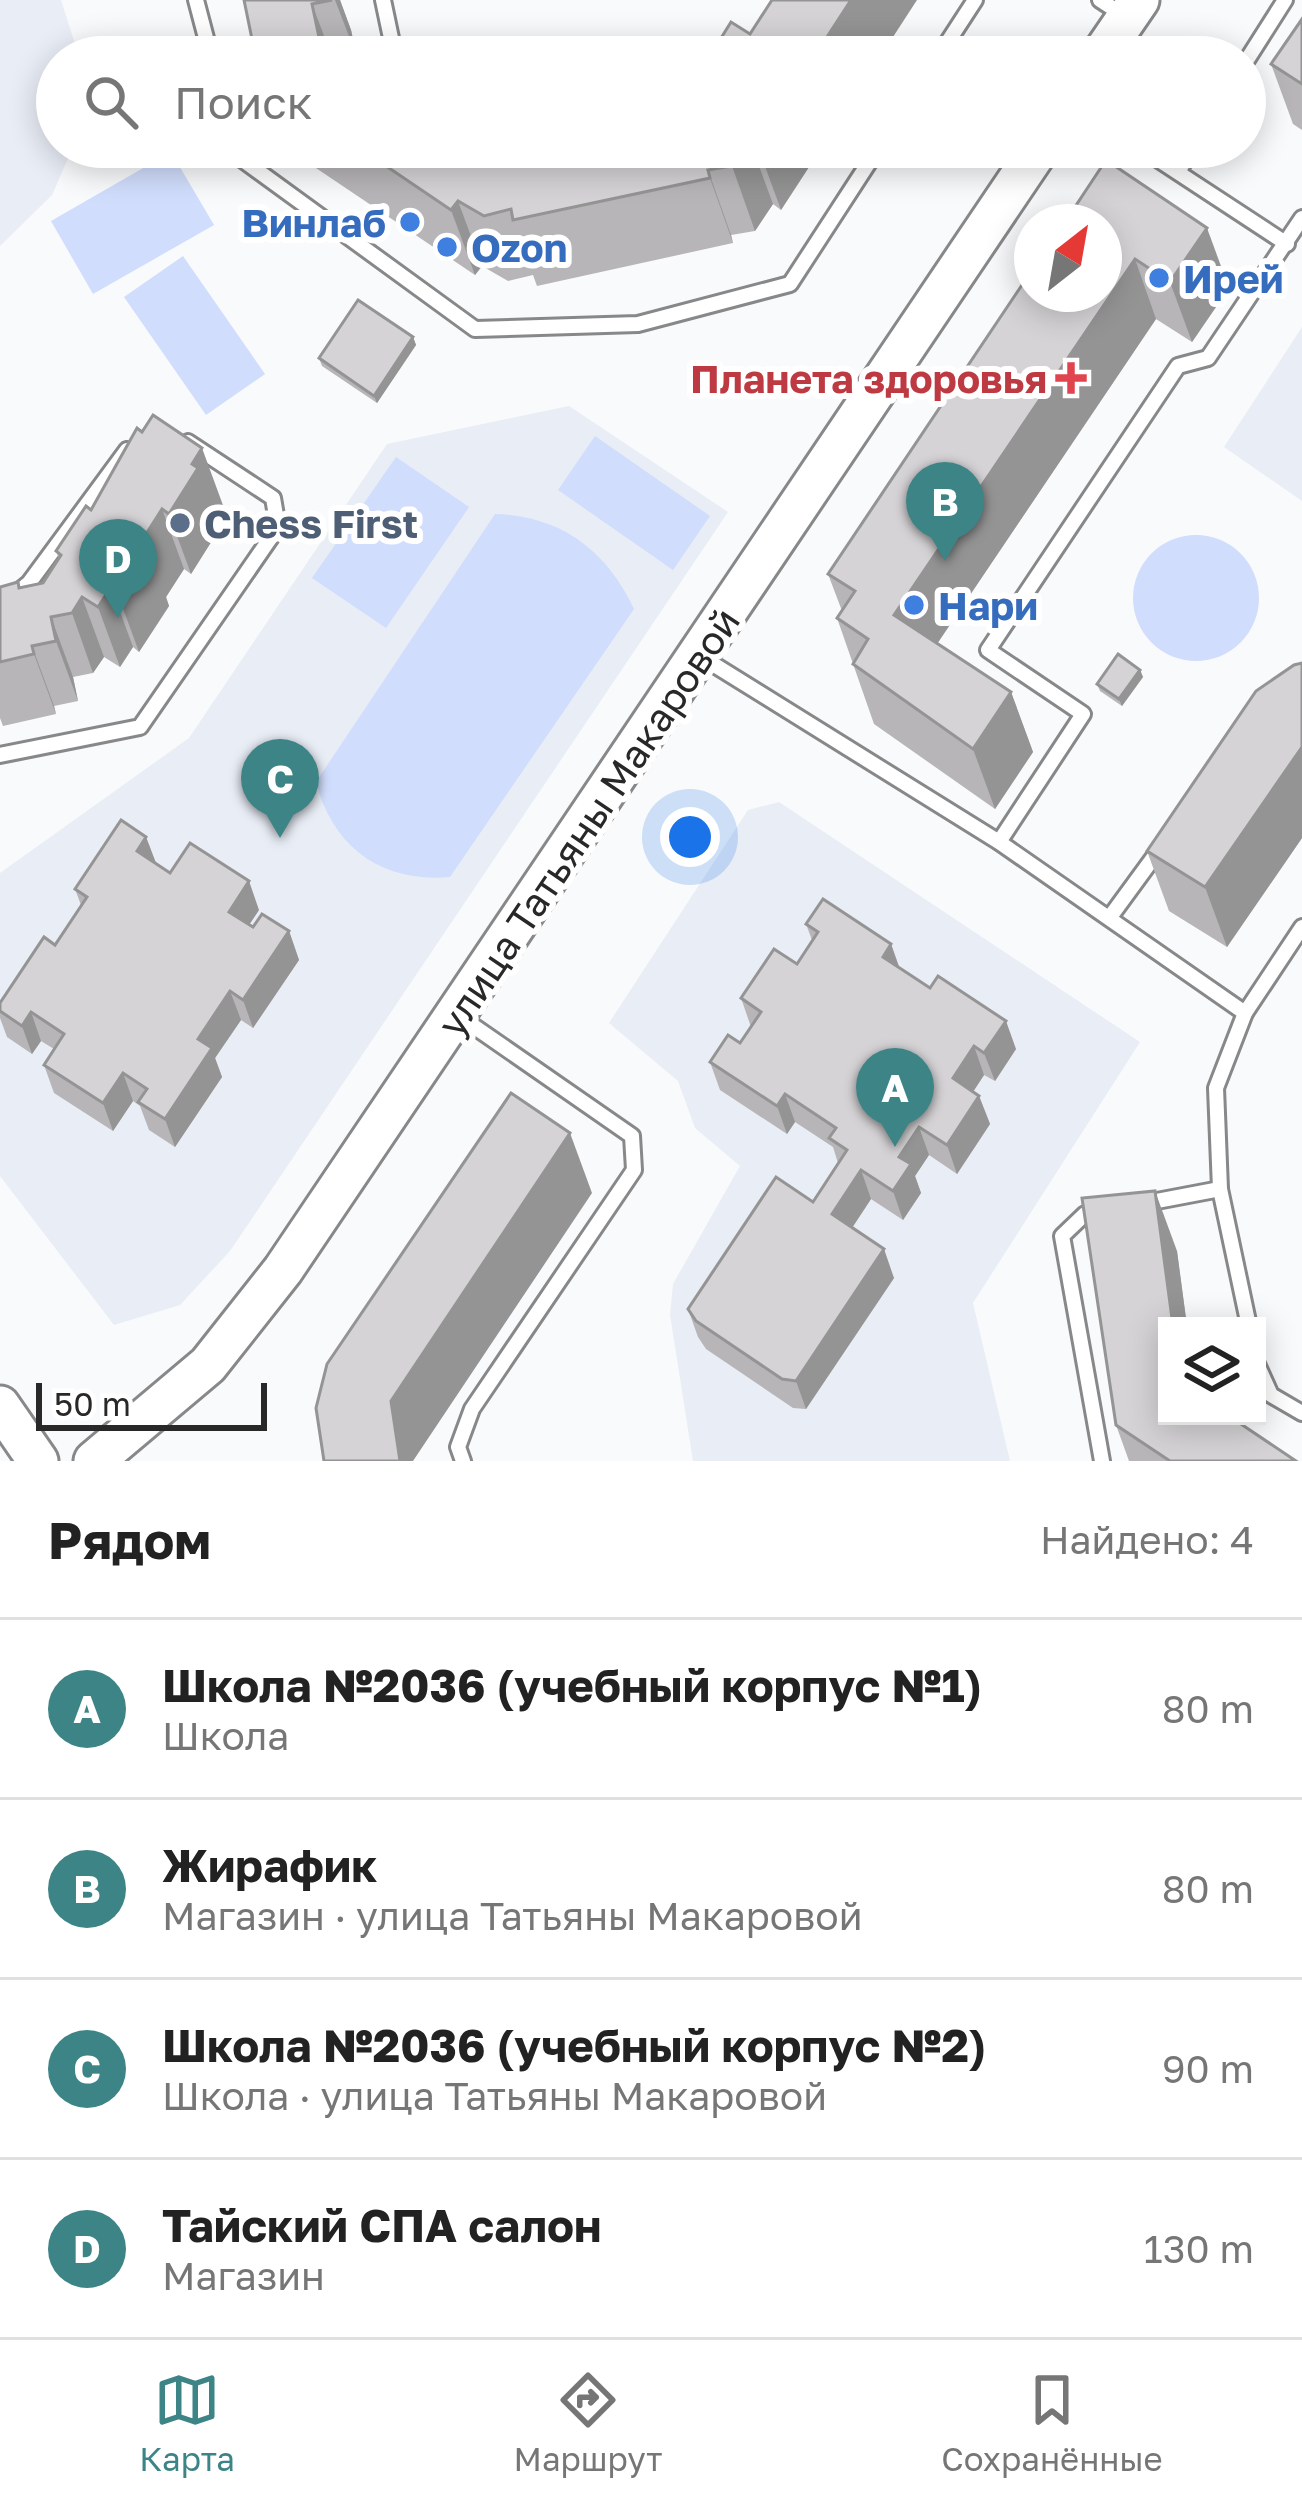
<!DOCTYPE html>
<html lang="ru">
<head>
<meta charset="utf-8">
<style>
  :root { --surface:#fff; --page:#f2f2f2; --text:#222; --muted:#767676; --line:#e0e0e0; --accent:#3c8486 }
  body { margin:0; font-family:"Golos Text",sans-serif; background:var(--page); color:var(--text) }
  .controls { position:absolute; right:36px; bottom:36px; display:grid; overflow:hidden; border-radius:0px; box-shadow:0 6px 30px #0003 }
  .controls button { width:108px; height:108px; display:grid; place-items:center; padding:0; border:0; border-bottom:3px solid var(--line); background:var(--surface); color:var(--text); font:60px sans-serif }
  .compass { position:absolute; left:1014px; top:204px; width:108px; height:108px; border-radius:50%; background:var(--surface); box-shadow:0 6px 30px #0003; rotate:31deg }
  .scale { position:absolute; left:36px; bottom:30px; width:231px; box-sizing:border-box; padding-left:12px; border:6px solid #282829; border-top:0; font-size:33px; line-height:42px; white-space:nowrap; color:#282829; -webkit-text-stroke:9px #fff; paint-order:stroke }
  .you { position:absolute; left:690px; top:837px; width:42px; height:42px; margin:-30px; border:9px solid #fff; border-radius:50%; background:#1a73e8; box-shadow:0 0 0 18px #1a73e833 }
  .badge { display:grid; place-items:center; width:78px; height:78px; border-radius:50%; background:var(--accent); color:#fff; font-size:39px; font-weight:700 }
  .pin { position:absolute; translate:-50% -99px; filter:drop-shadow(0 3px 6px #0008) }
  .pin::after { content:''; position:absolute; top:63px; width:42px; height:36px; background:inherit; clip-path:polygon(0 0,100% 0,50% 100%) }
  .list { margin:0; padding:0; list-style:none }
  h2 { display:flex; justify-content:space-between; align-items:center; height:156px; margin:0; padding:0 48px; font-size:51px }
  h2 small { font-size:39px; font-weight:400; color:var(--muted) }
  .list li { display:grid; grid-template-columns:78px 1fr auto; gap:36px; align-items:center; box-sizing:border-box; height:180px; padding:0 48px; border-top:3px solid var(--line) }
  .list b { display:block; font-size:45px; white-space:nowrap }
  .list p { margin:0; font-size:39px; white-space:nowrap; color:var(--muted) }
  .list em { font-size:39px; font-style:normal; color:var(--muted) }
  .icon { flex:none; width:66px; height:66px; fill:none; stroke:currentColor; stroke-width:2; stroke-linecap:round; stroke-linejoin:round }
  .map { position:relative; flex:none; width:1302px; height:1461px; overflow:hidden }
  .search { position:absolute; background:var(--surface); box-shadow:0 6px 30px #0003; left:36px; right:36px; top:36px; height:132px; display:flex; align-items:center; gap:30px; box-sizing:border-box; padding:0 42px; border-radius:66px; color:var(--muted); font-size:45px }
  .sheet { height:876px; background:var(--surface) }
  nav { display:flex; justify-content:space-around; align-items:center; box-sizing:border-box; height:168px; border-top:3px solid var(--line); background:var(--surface); font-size:33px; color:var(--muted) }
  nav a { display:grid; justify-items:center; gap:6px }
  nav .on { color:var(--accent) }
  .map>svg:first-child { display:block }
</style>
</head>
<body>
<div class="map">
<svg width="1302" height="1461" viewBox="0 0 1302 1461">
  <rect width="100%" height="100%" fill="#f9fafc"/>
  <!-- built -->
  <g fill="#e9edf6">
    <polygon points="0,0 61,0 79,57 57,57 57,147 73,147 52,195 0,246"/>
    <polygon points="1302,327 1302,501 1224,447"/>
    <polygon points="569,406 728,512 230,1251 180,1305 114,1325 0,1176 0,873 189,738 387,444"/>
    <polygon points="779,802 1140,1042 973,1303 1010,1461 693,1461 670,1315 673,1284 740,1166 695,1128 678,1081 609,1023 748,810"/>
  </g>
  <!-- green -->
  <g fill="#d0ddfc">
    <polygon points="171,152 214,225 93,294 51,221"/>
    <polygon points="183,256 265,374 206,415 124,297"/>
    <polygon points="595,436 710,516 673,570 558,490"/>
    <polygon points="396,457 469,507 386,628 312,578"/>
    <path d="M 495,514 C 561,516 606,550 634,609 L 450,877 C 382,883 333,848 316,782 Z"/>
    <circle cx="1196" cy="598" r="63"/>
  </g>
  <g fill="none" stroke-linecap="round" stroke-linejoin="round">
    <defs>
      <g id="lane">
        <polyline points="196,0 211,57"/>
        <polyline points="383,0 395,57"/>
        <polyline points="1100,0 1123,15"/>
        <polyline points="938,57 975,0"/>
        <polyline points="1245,63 1285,0"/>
        <polyline points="234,147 236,155 475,329 638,324 790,284 879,147"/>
        <polyline points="1139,147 1287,244"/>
        <polyline points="1178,172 1193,147"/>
        <polyline points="0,598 13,596 29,583 127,450"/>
        <polyline points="700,656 999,842 1245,1013 1302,927"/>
        <polyline points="0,755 140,727 278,527 273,498 188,442"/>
        <polyline points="999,842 1083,714 988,650 1178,366 1208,358 1302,218"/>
        <polyline points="1110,917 1159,850"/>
        <polyline points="1245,1013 1216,1088 1220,1189 1249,1326"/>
        <polyline points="459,1016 632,1136 634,1170 472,1409 458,1447 463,1461"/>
        <polyline points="1141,1204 1220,1189"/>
        <polyline points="1101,1211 1085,1214 1062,1236 1102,1461"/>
        <polyline points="1257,1364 1271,1395 1302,1413"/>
      </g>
      <g id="secondary">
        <polyline points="1100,57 1139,0"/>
        <polyline points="0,1406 38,1461"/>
        <polyline points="94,1461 208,1365 283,1270 1040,147"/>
      </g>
    </defs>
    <!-- lane casing -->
    <use href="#lane" stroke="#87888a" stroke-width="20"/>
    <!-- secondary casing -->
    <use href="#secondary" stroke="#87888a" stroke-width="45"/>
    <!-- lane -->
    <use href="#lane" stroke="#fff" stroke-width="14"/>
    <!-- secondary -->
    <use href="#secondary" stroke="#fff" stroke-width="39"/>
  </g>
  <!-- wall -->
  <g fill="#b7b5b7">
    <polygon points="244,0 340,0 351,30 357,57 258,57 253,44"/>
    <polygon points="1302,19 1302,130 1293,124 1271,64"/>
    <polygon points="302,147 488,147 491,155 537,147 822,147 781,210 773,204 755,231 731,235 733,243 537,286 533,275 508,281 482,266 475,275 307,162"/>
    <polygon points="1104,222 1229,288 1192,342 1156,319 937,644 1011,692 1033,752 995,809 874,724 837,618 842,611 828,574"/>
    <polygon points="413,337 416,345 377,403 322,366 319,358"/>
    <polygon points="224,508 217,519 220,528 191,574 184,569 166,597 169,606 139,652 133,647 120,667 104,657 93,673 73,677 78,701 54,706 56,714 3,726 0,718 0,587 20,588 43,583 59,559 56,551 91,510"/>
    <polygon points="1302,663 1302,838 1227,947 1169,911 1147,851"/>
    <polygon points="1140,670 1143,677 1122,706 1100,691 1097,684"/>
    <polygon points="146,837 156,863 170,873 259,910 249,925 253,927 289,931 299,960 253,1028 241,1020 215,1058 222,1077 175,1147 149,1130 140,1106 133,1101 113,1131 54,1093 44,1065 54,1049 41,1041 32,1054 7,1037 0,1018 0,1003 55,945 81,905 75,889"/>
    <polygon points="806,924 891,944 900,969 1016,1049 995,1081 984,1075 973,1092 979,1096 990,1124 957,1174 929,1155 915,1176 921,1193 903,1220 871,1199 852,1228 894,1278 806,1409 793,1408 706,1349 698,1337 688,1309 813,1202 838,1163 833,1147 795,1122 787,1134 720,1090 710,1062 740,1043 751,1027 741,998 797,964 812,940"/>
    <polygon points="1177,1251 1187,1326 1167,1326 1167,1416 1296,1461 1129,1461 1116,1425"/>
  </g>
  <!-- shaded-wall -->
  <g fill="#959495">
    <polygon points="335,0 340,0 351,30 357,57"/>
    <polygon points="851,0 917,0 880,57 814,57"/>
    <polygon points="312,4 332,57 320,42"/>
    <polygon points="469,147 488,147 502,187"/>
    <polygon points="744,147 752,147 773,204 755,231 732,166"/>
    <polygon points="758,147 822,147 781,210"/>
    <polygon points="708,170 731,235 733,243 710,178"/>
    <polygon points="458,201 482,266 475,275 451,210"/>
    <polygon points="1207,228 1229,288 1192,342 1170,282"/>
    <polygon points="1135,259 1156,319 916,675 894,615"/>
    <polygon points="413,337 416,345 377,403 374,396"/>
    <polygon points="202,448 224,508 217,519 220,528 191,574 169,514 192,464"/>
    <polygon points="162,509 184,569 166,597 169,606 139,652 117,592 141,542"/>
    <polygon points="111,587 133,647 120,667 98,607"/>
    <polygon points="82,597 104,657 93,673 72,613"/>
    <polygon points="51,617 73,677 78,701 56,641"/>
    <polygon points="32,646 54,706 56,714 34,654"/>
    <polygon points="1140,670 1143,677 1122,706 1119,699"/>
    <polygon points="1011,692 1033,752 995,809 973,749"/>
    <polygon points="1302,747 1302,838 1227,947 1205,887"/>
    <polygon points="146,837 157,866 137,851"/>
    <polygon points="249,881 259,910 239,940 229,912"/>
    <polygon points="289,931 299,960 253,1028 243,1000"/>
    <polygon points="891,944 901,973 883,957"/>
    <polygon points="230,991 241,1020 215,1058 222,1077 175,1147 165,1119 198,1039"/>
    <polygon points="31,1012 41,1041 32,1054 22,1026"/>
    <polygon points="1006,1021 1016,1049 995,1081 984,1053"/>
    <polygon points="974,1046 984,1075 963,1107 953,1078"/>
    <polygon points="123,1073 133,1101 113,1131 103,1103"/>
    <polygon points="785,1094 795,1122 787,1134 777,1106"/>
    <polygon points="979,1096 990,1124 957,1174 947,1145"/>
    <polygon points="919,1127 929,1155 915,1176 921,1193 903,1220 893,1191 899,1157"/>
    <polygon points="570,1133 592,1193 413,1461 400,1461 391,1401"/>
    <polygon points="861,1170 871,1199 842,1243 832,1214"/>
    <polygon points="1155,1191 1177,1251 1187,1326 1173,1326"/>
    <polygon points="884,1249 894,1278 806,1409 796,1381"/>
  </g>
  <!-- building -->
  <g fill="#d5d3d5" stroke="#959495" stroke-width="3">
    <polygon points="244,0 332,0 312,4 320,42 343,57 265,57 263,42 253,44"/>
    <polygon points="772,0 851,0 814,57 723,57 713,51 731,22 750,34"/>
    <polygon points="1302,19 1302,84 1271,64"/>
    <polygon points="367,46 381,55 383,57 360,57"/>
    <polygon points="358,147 476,147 488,155 537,147 744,147 732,166 708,170 710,178 513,220 511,209 484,216 458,201 451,210"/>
    <polygon points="1106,160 1207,228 1170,282 1135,259 894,615 1011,692 973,749 853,664 868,639 837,618 855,591 828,574 1032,270 1032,294 1104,294 1104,222 1065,222"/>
    <polygon points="358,300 413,337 374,396 319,358"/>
    <polygon points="153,415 202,448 192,464 198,468 169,514 162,509 141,542 147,546 117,592 111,587 98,607 82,597 72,613 51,617 56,641 32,646 34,654 0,662 0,587 18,582 19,588 43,583 61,555 56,551 86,506 91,510 137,428 142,432"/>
    <polygon points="1118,654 1140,670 1119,699 1097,684"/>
    <polygon points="1302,663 1302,747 1205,887 1147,851 1256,691 1294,665"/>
    <polygon points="121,820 146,837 137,851 170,873 190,843 249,881 229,912 253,927 262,914 289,931 243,1000 230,991 198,1039 212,1048 165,1119 138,1102 147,1089 123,1073 103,1103 44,1065 64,1034 31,1012 22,1026 0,1011 0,1003 44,937 55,945 87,897 75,889"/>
    <polygon points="823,899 891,944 883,957 930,988 938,976 1006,1021 984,1053 974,1046 953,1078 979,1096 947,1145 919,1127 899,1157 911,1164 893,1191 861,1170 832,1214 884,1249 796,1381 782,1379 696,1321 688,1309 776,1177 813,1202 847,1150 829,1138 836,1128 785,1094 777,1106 710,1062 728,1035 740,1043 761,1012 741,998 774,949 797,964 818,932 806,924"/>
    <polygon points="511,1093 570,1133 391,1401 400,1461 324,1461 316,1408 327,1364"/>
    <polygon points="1155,1191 1173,1326 1167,1326 1167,1416 1229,1416 1296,1461 1170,1461 1116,1425 1082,1198"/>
  </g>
  <!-- markers -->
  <g fill="#3f7fe0" stroke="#fff" stroke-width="4.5">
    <circle cx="410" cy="222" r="12"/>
    <circle cx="447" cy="247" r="12"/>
    <circle cx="1159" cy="278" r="12"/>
    <circle cx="914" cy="605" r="12"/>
  </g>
  <path fill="#e0444e" stroke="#fff" stroke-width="4.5" d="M1065 360h12v12h12v12h-12v12h-12v-12h-12v-12h12z"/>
  <circle fill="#5c6f8a" stroke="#fff" stroke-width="4.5" cx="180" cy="523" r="12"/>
  <g text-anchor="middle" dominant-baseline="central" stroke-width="12" stroke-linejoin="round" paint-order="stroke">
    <!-- shop labels -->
    <g font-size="39" font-weight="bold" fill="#366cbe" stroke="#fff" text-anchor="start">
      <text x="386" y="222" text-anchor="end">Винлаб</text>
      <text x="471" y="247">Ozon</text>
      <text x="1183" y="278">Ирей</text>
      <text x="938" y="605">Нари</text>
    </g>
    <!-- health labels -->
    <g font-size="39" font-weight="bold" fill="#be3a42" stroke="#fff" text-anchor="end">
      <text x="1047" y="378">Планета здоровья</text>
    </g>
    <!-- service labels -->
    <g font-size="39" font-weight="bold" fill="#4e5e75" stroke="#fff" text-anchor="start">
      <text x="204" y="523">Chess First</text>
    </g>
    <!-- street labels -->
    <g font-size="39" fill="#282829" stroke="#fff">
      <text transform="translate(588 822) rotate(-56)">улица Татьяны Макаровой</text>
    </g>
  </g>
</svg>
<div class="controls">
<button><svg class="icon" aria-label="layers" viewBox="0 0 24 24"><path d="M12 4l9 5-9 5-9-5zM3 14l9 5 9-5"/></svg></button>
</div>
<svg class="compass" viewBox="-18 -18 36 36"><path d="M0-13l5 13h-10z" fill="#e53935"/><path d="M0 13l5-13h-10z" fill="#767676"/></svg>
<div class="scale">50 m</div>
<div class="you"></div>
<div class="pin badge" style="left:895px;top:1147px">A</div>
<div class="pin badge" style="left:945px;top:561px">B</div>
<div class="pin badge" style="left:280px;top:838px">C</div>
<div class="pin badge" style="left:118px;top:618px">D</div>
<div class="search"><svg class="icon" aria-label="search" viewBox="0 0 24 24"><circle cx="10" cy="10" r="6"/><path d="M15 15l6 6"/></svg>Поиск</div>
</div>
<section class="sheet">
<h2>Рядом<small>Найдено: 4</small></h2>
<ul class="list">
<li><span class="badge">A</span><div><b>Школа №2036 (учебный корпус №1)</b><p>Школа</p></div><em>80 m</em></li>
<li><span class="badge">B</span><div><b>Жирафик</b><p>Магазин · улица Татьяны Макаровой</p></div><em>80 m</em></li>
<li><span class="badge">C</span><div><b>Школа №2036 (учебный корпус №2)</b><p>Школа · улица Татьяны Макаровой</p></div><em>90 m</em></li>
<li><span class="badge">D</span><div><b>Тайский СПА салон</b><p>Магазин</p></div><em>130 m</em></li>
</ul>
</section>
<nav>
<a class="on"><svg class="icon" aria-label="map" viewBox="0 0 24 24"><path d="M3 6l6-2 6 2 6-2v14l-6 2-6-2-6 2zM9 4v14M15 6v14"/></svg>Карта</a>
<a><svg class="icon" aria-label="directions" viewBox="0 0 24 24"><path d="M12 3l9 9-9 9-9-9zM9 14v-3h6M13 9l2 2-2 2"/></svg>Маршрут</a>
<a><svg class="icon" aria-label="saved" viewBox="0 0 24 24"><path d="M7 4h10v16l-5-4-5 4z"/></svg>Сохранённые</a>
</nav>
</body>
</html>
